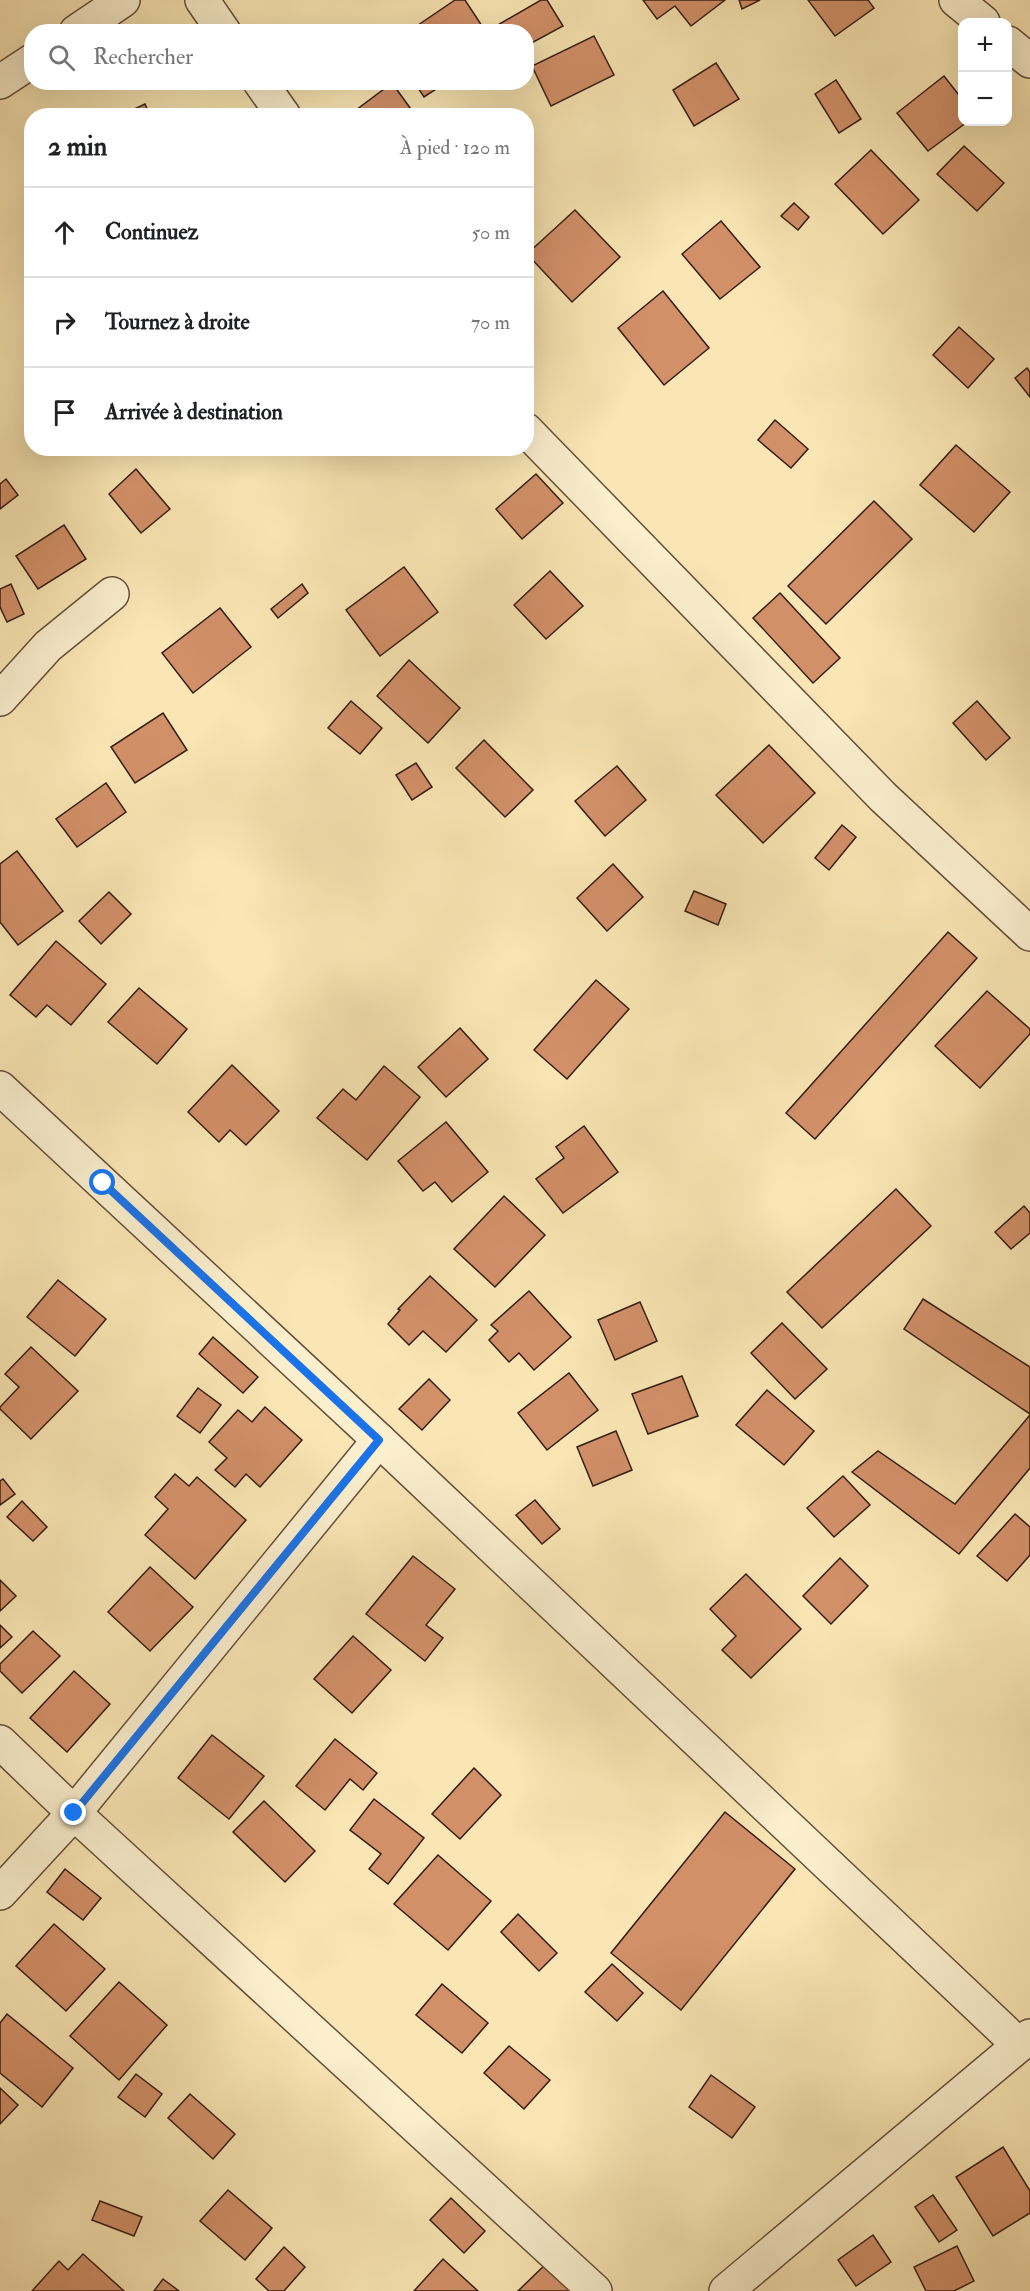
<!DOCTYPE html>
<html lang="fr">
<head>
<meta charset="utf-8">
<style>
  :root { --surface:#fff; --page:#f6f6f6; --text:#202124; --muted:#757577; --line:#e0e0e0 }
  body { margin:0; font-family:"IM FELL Double Pica",serif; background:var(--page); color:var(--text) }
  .controls { position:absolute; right:18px; top:18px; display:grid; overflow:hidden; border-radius:12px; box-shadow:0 6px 24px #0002 }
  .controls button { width:54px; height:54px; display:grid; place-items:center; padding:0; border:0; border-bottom:2px solid var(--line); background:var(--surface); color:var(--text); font:30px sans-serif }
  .stop { position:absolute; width:18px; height:18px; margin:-14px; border:4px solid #1a73e8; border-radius:50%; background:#fff }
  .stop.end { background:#1a73e8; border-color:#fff; box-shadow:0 2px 6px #0008 }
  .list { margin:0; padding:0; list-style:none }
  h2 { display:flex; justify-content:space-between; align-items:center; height:78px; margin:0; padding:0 24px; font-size:26px }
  h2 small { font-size:20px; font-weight:400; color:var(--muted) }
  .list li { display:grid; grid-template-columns:39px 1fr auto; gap:18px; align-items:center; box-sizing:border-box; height:90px; padding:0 24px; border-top:2px solid var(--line) }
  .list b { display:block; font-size:22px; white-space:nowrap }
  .list em { font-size:20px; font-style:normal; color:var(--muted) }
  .icon { flex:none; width:33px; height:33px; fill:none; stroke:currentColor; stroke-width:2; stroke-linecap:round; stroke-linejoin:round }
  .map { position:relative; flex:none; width:1030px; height:2291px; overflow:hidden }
  .search { position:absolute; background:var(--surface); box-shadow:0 6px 24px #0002; left:24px; top:24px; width:510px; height:66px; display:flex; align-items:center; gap:15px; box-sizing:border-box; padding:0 21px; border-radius:24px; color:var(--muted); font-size:22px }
  .panel { position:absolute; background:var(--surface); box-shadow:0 6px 24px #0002; left:24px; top:108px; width:510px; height:348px; border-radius:24px }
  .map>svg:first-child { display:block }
</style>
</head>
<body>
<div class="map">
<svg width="1030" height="2291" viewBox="0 0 1030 2291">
  <rect width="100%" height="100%" fill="#f9e6b4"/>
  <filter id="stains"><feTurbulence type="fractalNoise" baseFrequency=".00333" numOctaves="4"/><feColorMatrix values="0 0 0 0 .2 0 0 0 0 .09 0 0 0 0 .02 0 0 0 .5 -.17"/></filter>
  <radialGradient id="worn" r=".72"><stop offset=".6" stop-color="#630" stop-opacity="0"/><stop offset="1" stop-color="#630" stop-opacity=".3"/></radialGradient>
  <!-- building -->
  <g fill="#d29069" stroke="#351d13" stroke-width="1.5">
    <polygon points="455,0 465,0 486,32 408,32"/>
    <polygon points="541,0 547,0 563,26 526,46 526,32 499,32 496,26"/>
    <polygon points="643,0 725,0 691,26 675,6 657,19"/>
    <polygon points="739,0 760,0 742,9"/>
    <polygon points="808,0 868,0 874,8 835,36"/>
    <polygon points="594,36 614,75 551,106 532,66"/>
    <polygon points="716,63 739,99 694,126 673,90"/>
    <polygon points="944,76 962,99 962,122 967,122 928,151 897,113"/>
    <polygon points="836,80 861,119 839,133 815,94"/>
    <polygon points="414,82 447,82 424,97"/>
    <polygon points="392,83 416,116 348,116"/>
    <polygon points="145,104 150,116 129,116 128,112"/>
    <polygon points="964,146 1004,183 977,211 937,174"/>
    <polygon points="871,150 919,200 883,234 835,184"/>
    <polygon points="794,203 809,217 798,230 781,216"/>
    <polygon points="575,210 620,257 572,302 527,254"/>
    <polygon points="721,221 760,267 720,299 682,254"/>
    <polygon points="663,291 709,348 664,385 618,328"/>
    <polygon points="959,327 994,359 968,388 933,355"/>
    <polygon points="1027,368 1030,372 1030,397 1015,378"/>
    <polygon points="775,420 808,449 791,468 758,440"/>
    <polygon points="956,445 1010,492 974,532 920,485"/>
    <polygon points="136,469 170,509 141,533 109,494"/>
    <polygon points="536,474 563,503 522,539 496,509"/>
    <polygon points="6,479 18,495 0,509 0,484"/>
    <polygon points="874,501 912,539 826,624 788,586"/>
    <polygon points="64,525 86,559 38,589 16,556"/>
    <polygon points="404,567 438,612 380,656 346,610"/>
    <polygon points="550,571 583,606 546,639 514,605"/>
    <polygon points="11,584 24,614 7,622 0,607 0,589"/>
    <polygon points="302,584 308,593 278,618 271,609"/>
    <polygon points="780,593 840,658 813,683 753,618"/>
    <polygon points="220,608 251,647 193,693 162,653"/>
    <polygon points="409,660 460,708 428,743 377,696"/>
    <polygon points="351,701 382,728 360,754 328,728"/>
    <polygon points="977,701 1010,738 986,760 953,723"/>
    <polygon points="163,713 187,750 135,783 111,747"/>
    <polygon points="484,740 533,790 505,817 456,768"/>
    <polygon points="769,745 815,793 763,843 716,795"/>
    <polygon points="416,763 432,787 412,800 396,775"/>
    <polygon points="617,766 646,800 605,836 575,801"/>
    <polygon points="106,783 126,812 77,847 56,819"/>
    <polygon points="842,825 856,837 829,870 815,858"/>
    <polygon points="17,851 63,911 18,945 0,922 0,864"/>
    <polygon points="613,864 643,897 607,931 577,898"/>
    <polygon points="694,891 726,904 718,925 685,911"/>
    <polygon points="109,892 131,914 101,944 79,921"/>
    <polygon points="948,932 977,958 815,1139 786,1113"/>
    <polygon points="56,941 106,984 71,1025 47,1005 36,1017 10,995"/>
    <polygon points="596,980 629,1009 567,1079 534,1050"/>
    <polygon points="139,988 187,1029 157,1064 108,1022"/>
    <polygon points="987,991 1030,1029 1030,1034 980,1088 935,1046"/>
    <polygon points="460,1028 488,1059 446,1097 418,1067"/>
    <polygon points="232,1065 279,1111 246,1145 230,1130 219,1142 188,1112"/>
    <polygon points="384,1066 420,1097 367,1160 317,1118 343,1089 356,1100"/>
    <polygon points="446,1122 488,1172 452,1202 435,1182 423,1191 398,1161"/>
    <polygon points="584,1126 618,1172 563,1213 536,1179 564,1158 556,1147"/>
    <polygon points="896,1189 931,1226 822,1328 787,1292"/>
    <polygon points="504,1196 545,1235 495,1287 454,1249"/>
    <polygon points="1024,1206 1030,1213 1030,1233 1011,1249 995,1232"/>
    <polygon points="430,1276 477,1320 446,1352 423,1331 409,1345 388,1324 400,1310 398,1309"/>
    <polygon points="58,1280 106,1319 75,1356 27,1317"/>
    <polygon points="529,1291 571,1337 534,1370 519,1353 509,1362 489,1340 498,1331 491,1325"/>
    <polygon points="923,1299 1030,1367 1030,1414 904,1329"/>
    <polygon points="640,1302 657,1341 615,1360 598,1320"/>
    <polygon points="782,1323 827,1369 795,1399 751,1353"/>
    <polygon points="213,1337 258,1377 243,1393 199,1354"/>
    <polygon points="31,1347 78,1391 31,1439 0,1409 0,1407 19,1387 5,1374"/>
    <polygon points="569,1373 598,1410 547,1450 518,1413"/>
    <polygon points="682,1376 698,1416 648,1434 632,1394"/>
    <polygon points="429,1379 450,1400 422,1430 399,1409"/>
    <polygon points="198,1388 221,1405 200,1433 177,1416"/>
    <polygon points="767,1390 814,1431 784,1465 736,1425"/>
    <polygon points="265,1407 302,1440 260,1487 246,1474 235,1487 215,1470 227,1458 209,1442 238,1410 252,1422"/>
    <polygon points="1030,1415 1030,1468 959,1554 852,1472 878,1451 955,1504"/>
    <polygon points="616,1431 632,1470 593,1486 577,1447"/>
    <polygon points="175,1474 189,1486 197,1477 246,1520 195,1579 145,1535 168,1509 155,1497"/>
    <polygon points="843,1476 870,1505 834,1537 807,1508"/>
    <polygon points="3,1479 15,1494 0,1505 0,1481"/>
    <polygon points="535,1500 560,1529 542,1544 516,1515"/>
    <polygon points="22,1501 47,1527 33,1541 7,1517"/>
    <polygon points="1015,1514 1030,1527 1030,1555 1007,1581 977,1556"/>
    <polygon points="413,1556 455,1589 426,1625 443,1638 425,1661 366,1614"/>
    <polygon points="840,1558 868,1586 831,1624 803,1596"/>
    <polygon points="150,1567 193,1607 150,1651 108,1612"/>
    <polygon points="746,1574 801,1629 751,1678 722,1650 736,1636 710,1609"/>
    <polygon points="0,1580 16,1596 0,1611"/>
    <polygon points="0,1625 12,1637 0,1648"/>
    <polygon points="33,1631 60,1656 22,1693 0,1671 0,1664"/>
    <polygon points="353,1636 391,1670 352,1713 314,1679"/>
    <polygon points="74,1671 110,1704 67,1752 30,1718"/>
    <polygon points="212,1735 264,1776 229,1819 178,1778"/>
    <polygon points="335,1739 377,1773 363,1790 350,1779 325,1810 296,1786"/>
    <polygon points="474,1768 501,1795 460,1839 432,1814"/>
    <polygon points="374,1799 424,1838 388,1884 369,1869 381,1854 350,1830"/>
    <polygon points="264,1801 315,1851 285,1882 233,1832"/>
    <polygon points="725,1812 795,1869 681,2010 611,1953"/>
    <polygon points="438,1855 491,1901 448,1950 394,1904"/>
    <polygon points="65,1869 101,1898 83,1920 47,1892"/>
    <polygon points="518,1914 557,1953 539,1971 501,1932"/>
    <polygon points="54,1924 105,1969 66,2011 16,1966"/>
    <polygon points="612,1964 643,1993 617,2021 585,1992"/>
    <polygon points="119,1982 167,2025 119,2080 70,2036"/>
    <polygon points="442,1984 488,2023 462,2053 416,2015"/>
    <polygon points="7,2014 73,2068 42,2107 0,2073 0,2023"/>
    <polygon points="509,2046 550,2080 524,2109 484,2073"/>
    <polygon points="136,2074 162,2094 145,2117 118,2097"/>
    <polygon points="711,2075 755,2107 732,2138 689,2107"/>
    <polygon points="0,2088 18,2105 0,2124"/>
    <polygon points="190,2094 235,2134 213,2159 168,2118"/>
    <polygon points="1003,2147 1030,2191 1030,2213 993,2236 956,2177"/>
    <polygon points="228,2190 272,2228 245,2260 200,2221"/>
    <polygon points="933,2195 957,2230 939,2242 915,2207"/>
    <polygon points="451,2198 485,2231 464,2253 430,2220"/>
    <polygon points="100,2201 142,2217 134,2236 92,2220"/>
    <polygon points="873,2235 891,2262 856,2286 838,2260"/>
    <polygon points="957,2246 974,2281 954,2291 926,2291 914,2267"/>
    <polygon points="284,2247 305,2267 284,2291 269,2291 256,2279"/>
    <polygon points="83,2254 124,2291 32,2291 59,2261 68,2270"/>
    <polygon points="443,2259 478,2291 414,2291"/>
    <polygon points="550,2260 581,2291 518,2291"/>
    <polygon points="163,2279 179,2291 154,2291"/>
  </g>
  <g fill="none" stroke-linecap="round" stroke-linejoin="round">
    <defs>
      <g id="minor">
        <polyline points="202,0 224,32"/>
        <polyline points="956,0 983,22"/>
        <polyline points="76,32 123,0"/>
        <polyline points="1008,43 1030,61"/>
        <polyline points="0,82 32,61"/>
        <polyline points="260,82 284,116"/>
        <polyline points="526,430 883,797 1030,934"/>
        <polyline points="0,699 48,646 112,594"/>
        <polyline points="0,1088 379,1440 1019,2045"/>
        <polyline points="0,1742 74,1813 595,2291"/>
        <polyline points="0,1893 74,1813 379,1440"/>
        <polyline points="726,2291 1030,2036"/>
      </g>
    </defs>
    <!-- minor casing -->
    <use href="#minor" stroke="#664f3b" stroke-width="36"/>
    <!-- minor -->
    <use href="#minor" stroke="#fbefce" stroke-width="33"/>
  </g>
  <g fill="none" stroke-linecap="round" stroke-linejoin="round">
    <!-- route -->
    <polyline stroke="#1a73e8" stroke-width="8" points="74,1813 379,1440 103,1183"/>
  </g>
  <rect width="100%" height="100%" filter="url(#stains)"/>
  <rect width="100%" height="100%" fill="url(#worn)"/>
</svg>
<div class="controls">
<button>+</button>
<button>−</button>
</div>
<div class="stop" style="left:103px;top:1183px"></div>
<div class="stop end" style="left:74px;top:1813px"></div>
<div class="search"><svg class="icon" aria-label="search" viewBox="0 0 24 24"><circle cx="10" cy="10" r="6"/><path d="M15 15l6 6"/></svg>Rechercher</div>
<section class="panel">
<h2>2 min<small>À pied · 120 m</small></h2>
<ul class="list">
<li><svg class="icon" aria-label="ahead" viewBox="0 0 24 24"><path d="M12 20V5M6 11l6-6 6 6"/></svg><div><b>Continuez</b></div><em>50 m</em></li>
<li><svg class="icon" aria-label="right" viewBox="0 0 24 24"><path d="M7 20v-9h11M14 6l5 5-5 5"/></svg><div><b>Tournez à droite</b></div><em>70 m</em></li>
<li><svg class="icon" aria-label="arrive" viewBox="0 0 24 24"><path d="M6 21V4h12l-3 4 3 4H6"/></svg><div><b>Arrivée à destination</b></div></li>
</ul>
</section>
</div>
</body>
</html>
